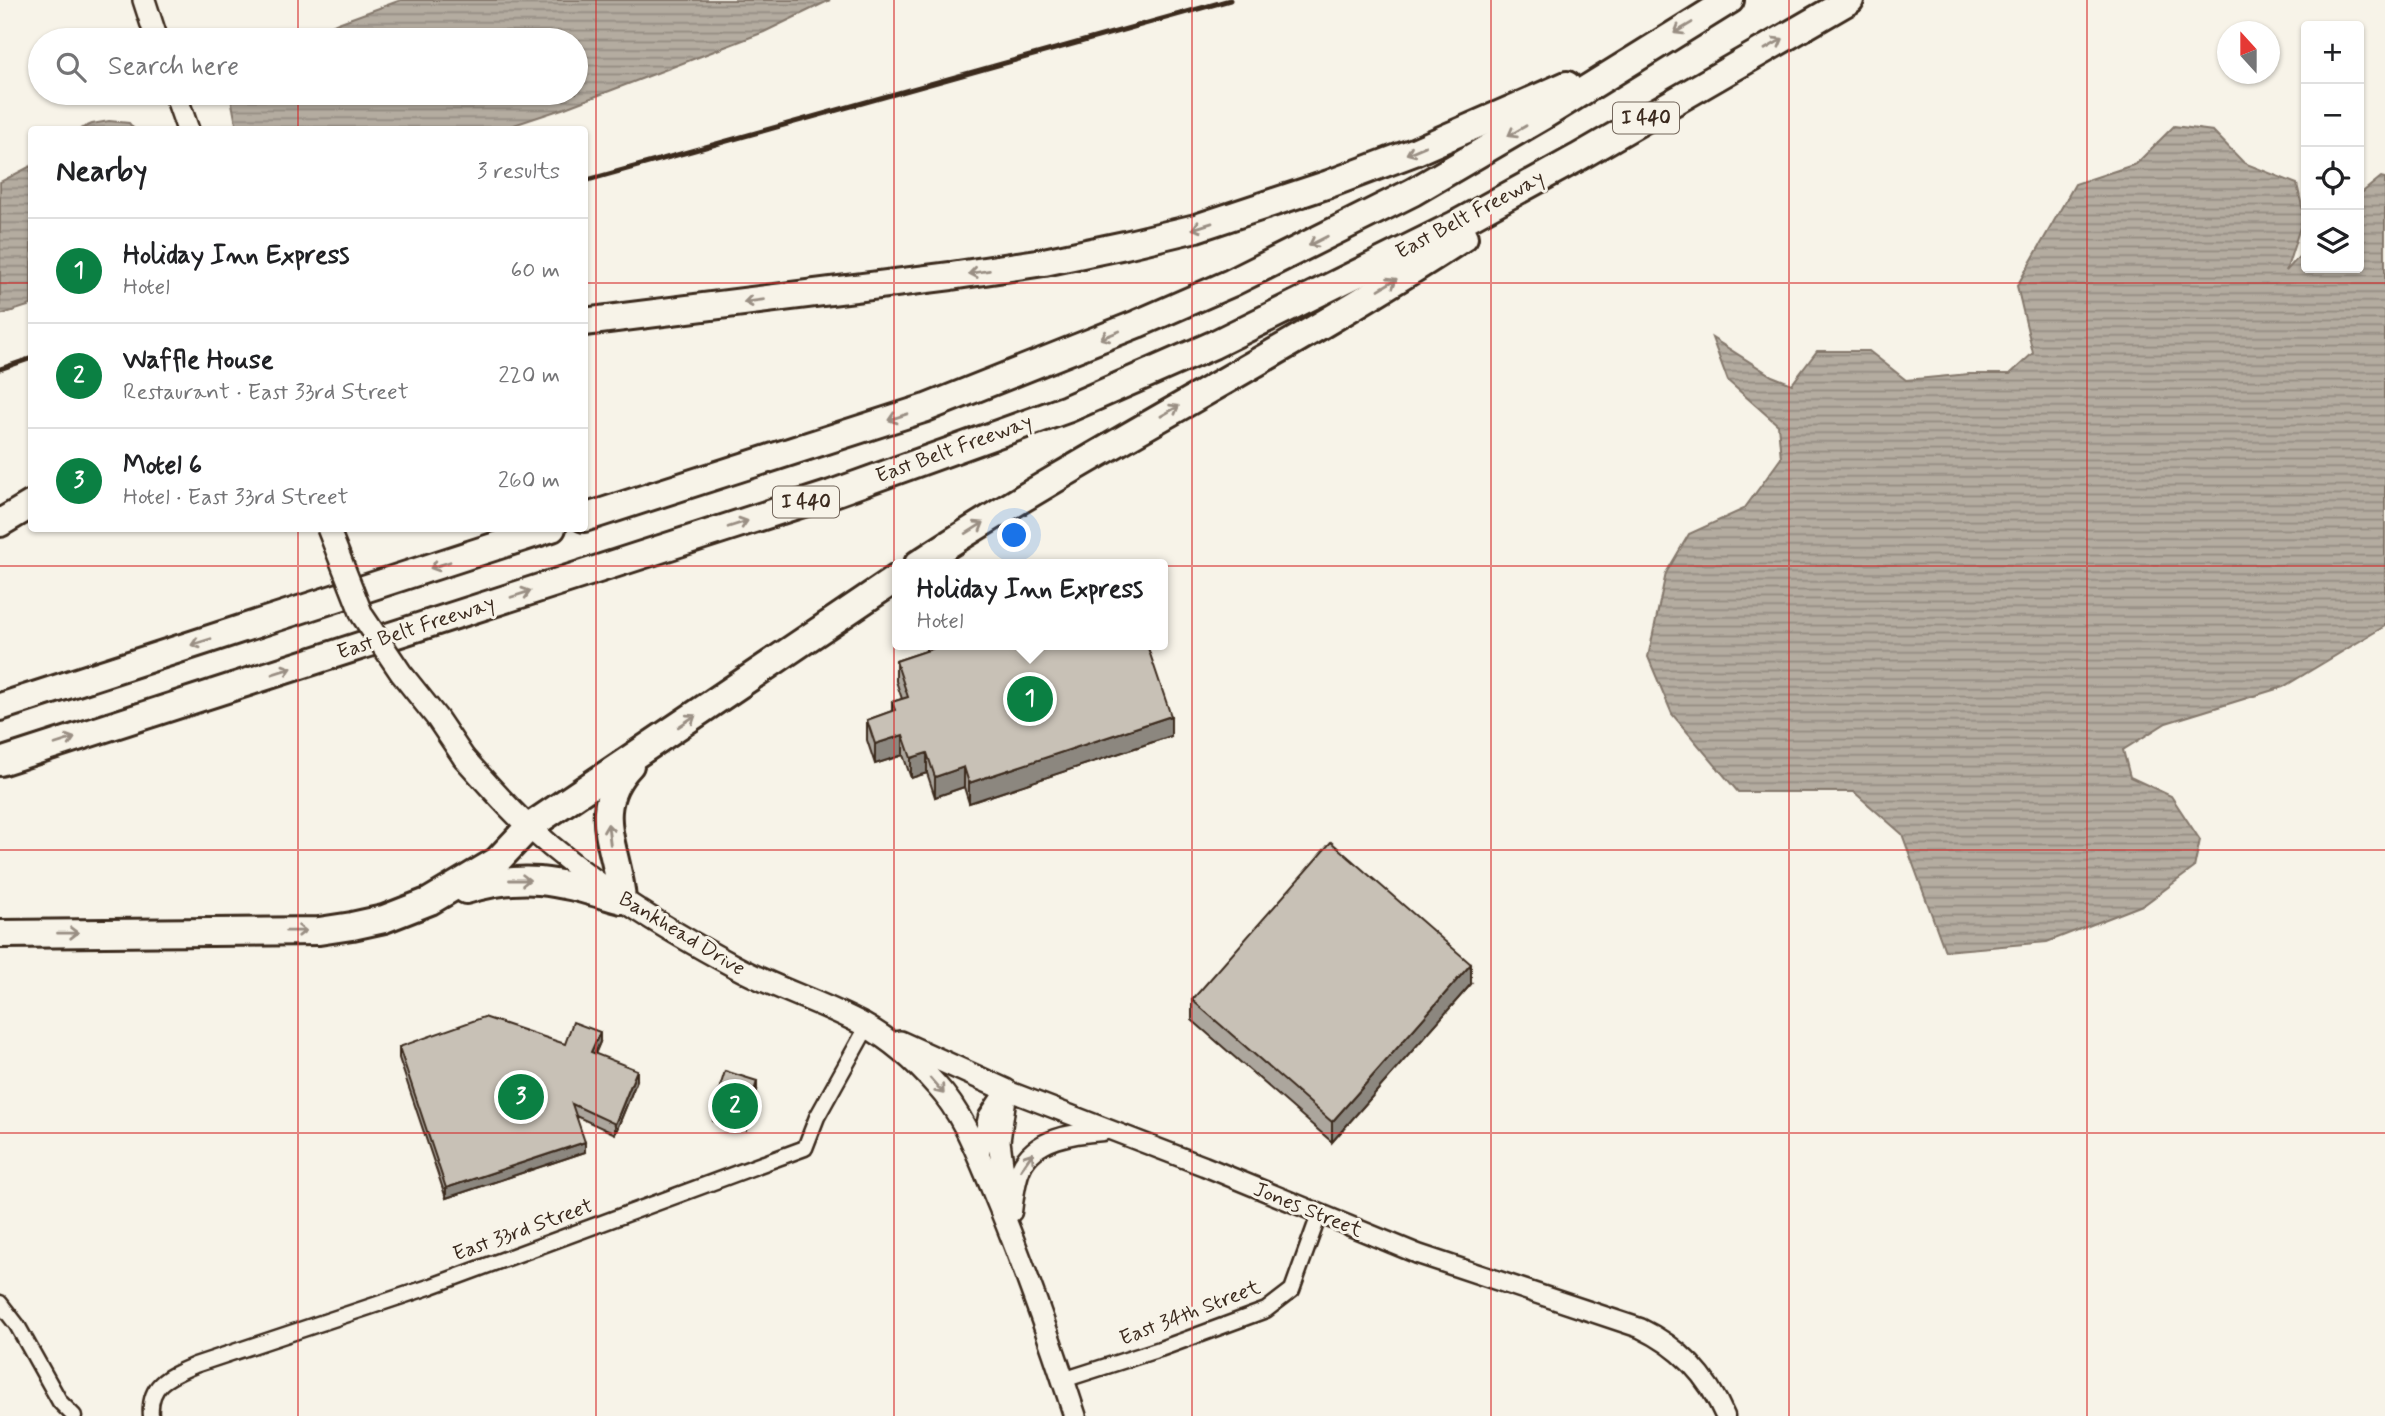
<!DOCTYPE html>
<html lang="en">
<head>
<meta charset="utf-8">
<style>
  :root { --surface:#fff; --page:#f2f2f2; --text:#202124; --muted:#757577; --line:#e0e0e0; --accent:#0b8043 }
  body { margin:0; font-family:Mynerve,sans-serif; background:var(--page); color:var(--text) }
  .controls { position:absolute; right:21px; top:21px; display:grid; overflow:hidden; border-radius:7px; box-shadow:0 2px 5px #0004 }
  .controls button { width:63px; height:63px; display:grid; place-items:center; padding:0; border:0; border-bottom:2px solid var(--line); background:var(--surface); color:var(--text); font:35px sans-serif }
  .compass { position:absolute; left:2217px; top:21px; width:63px; height:63px; border-radius:50%; background:var(--surface); box-shadow:0 2px 5px #0004; rotate:339deg }
  .you { position:absolute; left:1015px; top:536px; width:24px; height:24px; margin:-18px; border:5px solid #fff; border-radius:50%; background:#1a73e8; box-shadow:0 0 0 10px #1a73e833 }
  .badge { display:grid; place-items:center; width:46px; height:46px; border-radius:50%; background:var(--accent); color:#fff; font-size:23px; font-weight:700 }
  .pin { position:absolute; translate:-50% -50%; border:4px solid #fff; box-shadow:0 2px 7px #0006 }
  .popup { position:absolute; left:892px; top:559px; width:276px; height:91px; box-sizing:border-box; display:grid; place-content:center; border-radius:7px; background:var(--surface); filter:drop-shadow(0 2px 5px #0005); font-size:23px; white-space:nowrap; color:var(--muted) }
  .popup b { font-size:26px; color:var(--text) }
  .popup::after { content:''; position:absolute; left:50%; top:100%; margin-left:-14px; border:14px solid transparent; border-top-color:var(--surface) }
  .list { margin:0; padding:0; list-style:none }
  h2 { display:flex; justify-content:space-between; align-items:center; height:91px; margin:0; padding:0 28px; font-size:30px }
  h2 small { font-size:23px; font-weight:400; color:var(--muted) }
  .list li { display:grid; grid-template-columns:46px 1fr auto; gap:21px; align-items:center; box-sizing:border-box; height:105px; padding:0 28px; border-top:2px solid var(--line) }
  .list b { display:block; font-size:26px; white-space:nowrap }
  .list p { margin:0; font-size:23px; white-space:nowrap; color:var(--muted) }
  .list em { font-size:23px; font-style:normal; color:var(--muted) }
  .icon { flex:none; width:38px; height:38px; fill:none; stroke:currentColor; stroke-width:2; stroke-linecap:round; stroke-linejoin:round }
  .map { position:relative; flex:none; width:2385px; height:1416px; overflow:hidden }
  .search { position:absolute; background:var(--surface); box-shadow:0 2px 5px #0004; left:28px; top:28px; width:560px; height:77px; display:flex; align-items:center; gap:18px; box-sizing:border-box; padding:0 24px; border-radius:38px; color:var(--muted); font-size:26px }
  .panel { position:absolute; background:var(--surface); box-shadow:0 2px 5px #0004; left:28px; top:126px; width:560px; height:406px; border-radius:7px }
  .map>svg:first-child { display:block }
</style>
</head>
<body>
<div class="map">
<svg width="2385" height="1416" viewBox="0 0 2385 1416">
  <defs>
    <pattern id="water-rules" width="6" height="5" patternUnits="userSpaceOnUse" patternTransform="scale(1.75)"><rect width="6" height="5" fill="#b4aca0"/><path d="M0 2.5h6" fill="none" stroke="#948c82"/></pattern>
  </defs>
  <rect width="100%" height="100%" fill="#f7f3e8"/>
  <filter id="ink" filterUnits="userSpaceOnUse"><feTurbulence type="fractalNoise" baseFrequency=".0143" numOctaves="2"/><feDisplacementMap in="SourceGraphic" scale="14" xChannelSelector="R" yChannelSelector="G"/><feConvolveMatrix kernelMatrix="1 2 1 2 8 2 1 2 1" color-interpolation-filters="sRGB"/></filter>
  <g filter="url(#ink)">
    <!-- water -->
    <g fill="url(#water-rules)" stroke="#84786c" stroke-width="2">
      <polygon points="401,0 830,0 764,32 565,108 502,129 237,129 230,93 576,93 576,40 300,40 338,23"/>
      <polygon points="109,121 129,123 134,129 80,129 92,124"/>
      <polygon points="2174,126 2213,131 2244,163 2297,184 2304,215 2286,271 2306,249 2306,268 2359,268 2359,195 2381,177 2385,178 2385,626 2283,687 2166,723 2123,750 2130,777 2171,796 2200,840 2194,868 2145,904 2047,942 1945,951 1902,834 1854,792 1738,792 1672,714 1648,657 1666,573 1689,534 1744,509 1781,458 1778,425 1728,381 1712,338 1772,376 1792,384 1817,351 1869,351 1906,380 1969,374 2010,374 2033,353 2017,286 2075,184 2136,164"/>
      <polygon points="31,166 31,305 0,315 0,182"/>
    </g>
    <g fill="none" stroke-linecap="round" stroke-linejoin="round">
      <defs>
        <g id="minor">
          <polyline points="0,1303 17,1325 60,1402 74,1416"/>
          <polyline points="1063,1380 1160,1349 1266,1310 1292,1290 1319,1215"/>
          <path d="M 151,1416 C 148,1383 170,1376 195,1365 L 429,1287 L 805,1148 L 817,1117 L 867,1027"/>
        </g>
        <g id="tertiary">
          <path d="M 979,1158 L 988,1117 L 1006,1090 L 1204,1166 L 1418,1254 L 1640,1328 C 1680,1347 1707,1375 1725,1416"/>
          <path d="M 1012,1212 C 1014,1197 1015,1182 1021,1168 C 1034,1138 1074,1133 1103,1131"/>
        </g>
        <g id="secondary">
          <polyline points="144,0 157,40"/>
          <polyline points="175,93 188,130"/>
          <path d="M 464,758 C 485,781 506,806 529,827 C 590,883 662,927 734,966 C 776,989 822,1002 864,1025 C 891,1040 917,1063 937,1086 C 963,1114 977,1153 992,1188 C 1023,1262 1050,1339 1075,1416"/>
          <polyline points="900,1042 1006,1090 999,1141 1007,1203"/>
        </g>
        <g id="motorway">
          <polyline points="584,322 951,276 1044,262 1125,245 1196,228 1329,184 1414,152 1567,85"/>
          <polyline points="584,518 926,408 1137,324 1231,283 1413,192 1543,116 1730,0"/>
          <polyline points="0,523 32,504"/>
          <path d="M 918,564 C 1095,448 1286,353 1464,237"/>
          <polyline points="0,707 552,528"/>
          <polyline points="0,762 831,494 1067,409 1213,345 1455,225 1577,158 1850,0"/>
          <path d="M 466,890 C 529,871 561,883 622,900 C 619,850 587,810 630,765"/>
          <polyline points="0,934 319,931 352,926 384,919 430,901 497,861 529,827 897,578"/>
        </g>
      </defs>
      <!-- minor casing -->
      <use href="#minor" stroke="#3b2a1e" stroke-width="19"/>
      <!-- tertiary casing -->
      <use href="#tertiary" stroke="#3b2a1e" stroke-width="23"/>
      <!-- secondary casing -->
      <use href="#secondary" stroke="#3b2a1e" stroke-width="26"/>
      <!-- motorway casing -->
      <use href="#motorway" stroke="#3b2a1e" stroke-width="32"/>
      <!-- minor -->
      <use href="#minor" stroke="#f7f3e8" stroke-width="14"/>
      <!-- tertiary -->
      <use href="#tertiary" stroke="#f7f3e8" stroke-width="18"/>
      <!-- secondary -->
      <use href="#secondary" stroke="#f7f3e8" stroke-width="21"/>
      <!-- motorway -->
      <use href="#motorway" stroke="#f7f3e8" stroke-width="26"/>
      <!-- rail -->
      <g stroke="#3b2a1e" stroke-width="5">
        <polyline points="584,181 1230,0"/>
        <polyline points="0,369 32,358"/>
      </g>
      <defs>
        <polyline id="secondary-bridge" points="328,528 362,615 401,673 437,718 464,758"/>
      </defs>
      <!-- secondary-bridge casing -->
      <use href="#secondary-bridge" stroke="#3b2a1e" stroke-width="26" stroke-linecap="butt"/>
      <!-- secondary-bridge -->
      <use href="#secondary-bridge" stroke="#f7f3e8" stroke-width="21"/>
    </g>
    <!-- wall -->
    <g fill="#aca69d" stroke="#3b2a1e" stroke-width="2">
      <polygon points="926,645 1147,645 1171,736 969,803 964,787 935,797 927,773 911,778 903,755 875,764 867,740 867,720 892,711 892,702 902,699 896,681 896,661 926,651"/>
      <polygon points="1471,984 1332,1142 1192,1020 1192,1000"/>
      <polygon points="600,1042 595,1054 637,1080 615,1134 576,1116 585,1152 446,1198 399,1058 399,1047 565,1044"/>
      <polygon points="757,1091 746,1130 713,1121 713,1110"/>
    </g>
    <!-- shaded-wall -->
    <g fill="#8c877f" stroke="#3b2a1e" stroke-width="2">
      <polygon points="1171,716 1171,736 969,803 969,783"/>
      <polygon points="903,735 903,755 875,764 875,744"/>
      <polygon points="927,753 927,773 911,778 911,758"/>
      <polygon points="964,767 964,787 935,797 935,777"/>
      <polygon points="1471,964 1471,984 1332,1142 1332,1122"/>
      <polygon points="600,1032 600,1042 591,1062 591,1052"/>
      <polygon points="637,1070 637,1080 615,1134 615,1124"/>
      <polygon points="757,1081 757,1091 746,1130 746,1119"/>
      <polygon points="585,1142 585,1152 446,1198 446,1188"/>
    </g>
    <!-- building -->
    <g fill="#c8c1b6" stroke="#3b2a1e" stroke-width="2">
      <polygon points="930,645 1147,645 1171,716 969,783 964,767 935,777 927,753 911,758 903,735 875,744 867,720 895,710 892,702 908,697 896,661 932,649"/>
      <polygon points="1331,842 1471,964 1332,1122 1192,1000"/>
      <polygon points="484,1017 565,1044 573,1022 600,1032 591,1052 637,1070 615,1124 572,1104 585,1142 446,1188 399,1047"/>
      <polygon points="725,1071 757,1081 746,1119 713,1110"/>
    </g>
    <!-- one-way arrows -->
    <defs><path id="oneway-shaft" d="M-6 0H5M1.5-3L5.5 0L1.5 3" fill="none" stroke-width="1.6" stroke-linecap="round" stroke-linejoin="round" transform="scale(1.75)"/></defs>
    <g stroke="#998e83">
      <use href="#oneway-shaft" transform="translate(1683 28) rotate(149)"/>
      <use href="#oneway-shaft" transform="translate(1774 44) rotate(-30)"/>
      <use href="#oneway-shaft" transform="translate(1517 131) rotate(150)"/>
      <use href="#oneway-shaft" transform="translate(1416 150) rotate(157)"/>
      <use href="#oneway-shaft" transform="translate(1202 226) rotate(163)"/>
      <use href="#oneway-shaft" transform="translate(1318 241) rotate(153)"/>
      <use href="#oneway-shaft" transform="translate(979 272) rotate(171)"/>
      <use href="#oneway-shaft" transform="translate(1388 284) rotate(-31)"/>
      <use href="#oneway-shaft" transform="translate(754 301) rotate(173)"/>
      <use href="#oneway-shaft" transform="translate(1110 335) rotate(158)"/>
      <use href="#oneway-shaft" transform="translate(1170 411) rotate(-30)"/>
      <use href="#oneway-shaft" transform="translate(898 417) rotate(162)"/>
      <use href="#oneway-shaft" transform="translate(738 524) rotate(-18)"/>
      <use href="#oneway-shaft" transform="translate(975 528) rotate(-32)"/>
      <use href="#oneway-shaft" transform="translate(440 565) rotate(162)"/>
      <use href="#oneway-shaft" transform="translate(521 594) rotate(-18)"/>
      <use href="#oneway-shaft" transform="translate(201 642) rotate(162)"/>
      <use href="#oneway-shaft" transform="translate(282 671) rotate(-18)"/>
      <use href="#oneway-shaft" transform="translate(687 721) rotate(-34)"/>
      <use href="#oneway-shaft" transform="translate(65 741) rotate(-18)"/>
      <use href="#oneway-shaft" transform="translate(609 834) rotate(-97)"/>
      <use href="#oneway-shaft" transform="translate(520 880)"/>
      <use href="#oneway-shaft" transform="translate(296 931) rotate(-1)"/>
      <use href="#oneway-shaft" transform="translate(68 933) rotate(-1)"/>
      <use href="#oneway-shaft" transform="translate(937 1086) rotate(49)"/>
      <use href="#oneway-shaft" transform="translate(1027 1161) rotate(-55)"/>
    </g>
  </g>
  <!-- grid -->
  <path fill="none" stroke="#d62828" stroke-width="2" stroke-opacity="0.55" d="M 298,0 L 298,40M 596,0 L 596,1416M 894,0 L 894,1416M 1192,0 L 1192,1416M 1491,0 L 1491,1416M 1789,0 L 1789,1416M 2087,0 L 2087,1416M 298,93 L 298,130M 0,283 L 32,283M 584,283 L 2385,283M 298,528 L 298,1416M 0,566 L 2385,566M 0,850 L 2385,850M 0,1133 L 2385,1133"/>
  <g text-anchor="middle" dominant-baseline="central" stroke-width="6" stroke-linejoin="round" paint-order="stroke">
    <!-- shield labels -->
    <g fill="#f7f3e8" stroke="#73665b" stroke-width="2">
      <rect x="1613" y="102.5" width="66" height="31" rx="5"/>
      <rect x="773" y="486.5" width="66" height="31" rx="5"/>
    </g>
    <g font-size="19" font-weight="bold" fill="#3b2a1e">
      <text x="1646" y="118">I 440</text>
      <text x="806" y="502">I 440</text>
    </g>
    <!-- street labels -->
    <g font-size="21" fill="#3b2a1e" stroke="#f7f3e8">
      <text transform="translate(1470 215) rotate(-28)">East Belt Freeway</text>
      <text transform="translate(954 449) rotate(-20)">East Belt Freeway</text>
      <text transform="translate(416 628) rotate(-18)">East Belt Freeway</text>
      <text transform="translate(682 934) rotate(31)">Bankhead Drive</text>
      <text transform="translate(1308 1210) rotate(22)">Jones Street</text>
      <text transform="translate(523 1230) rotate(-20)">East 33rd Street</text>
      <text transform="translate(1190 1313) rotate(-21)">East 34th Street</text>
    </g>
  </g>
</svg>
<div class="controls">
<button>+</button>
<button>−</button>
<button><svg class="icon" aria-label="locate" viewBox="0 0 24 24"><circle cx="12" cy="12" r="6"/><path d="M12 2v4M12 18v4M2 12h4M18 12h4"/></svg></button>
<button><svg class="icon" aria-label="layers" viewBox="0 0 24 24"><path d="M12 4l9 5-9 5-9-5zM3 14l9 5 9-5"/></svg></button>
</div>
<svg class="compass" viewBox="-18 -18 36 36"><path d="M0-13l5 13h-10z" fill="#e53935"/><path d="M0 13l5-13h-10z" fill="#757577"/></svg>
<div class="you"></div>
<div class="pin badge" style="left:1030px;top:699px">1</div>
<div class="popup"><b>Holiday Inn Express</b>Hotel</div>
<div class="pin badge" style="left:735px;top:1106px">2</div>
<div class="pin badge" style="left:521px;top:1097px">3</div>
<div class="search"><svg class="icon" aria-label="search" viewBox="0 0 24 24"><circle cx="10" cy="10" r="6"/><path d="M15 15l6 6"/></svg>Search here</div>
<section class="panel">
<h2>Nearby<small>3 results</small></h2>
<ul class="list">
<li><span class="badge">1</span><div><b>Holiday Inn Express</b><p>Hotel</p></div><em>60 m</em></li>
<li><span class="badge">2</span><div><b>Waffle House</b><p>Restaurant · East 33rd Street</p></div><em>220 m</em></li>
<li><span class="badge">3</span><div><b>Motel 6</b><p>Hotel · East 33rd Street</p></div><em>260 m</em></li>
</ul>
</section>
</div>
</body>
</html>
